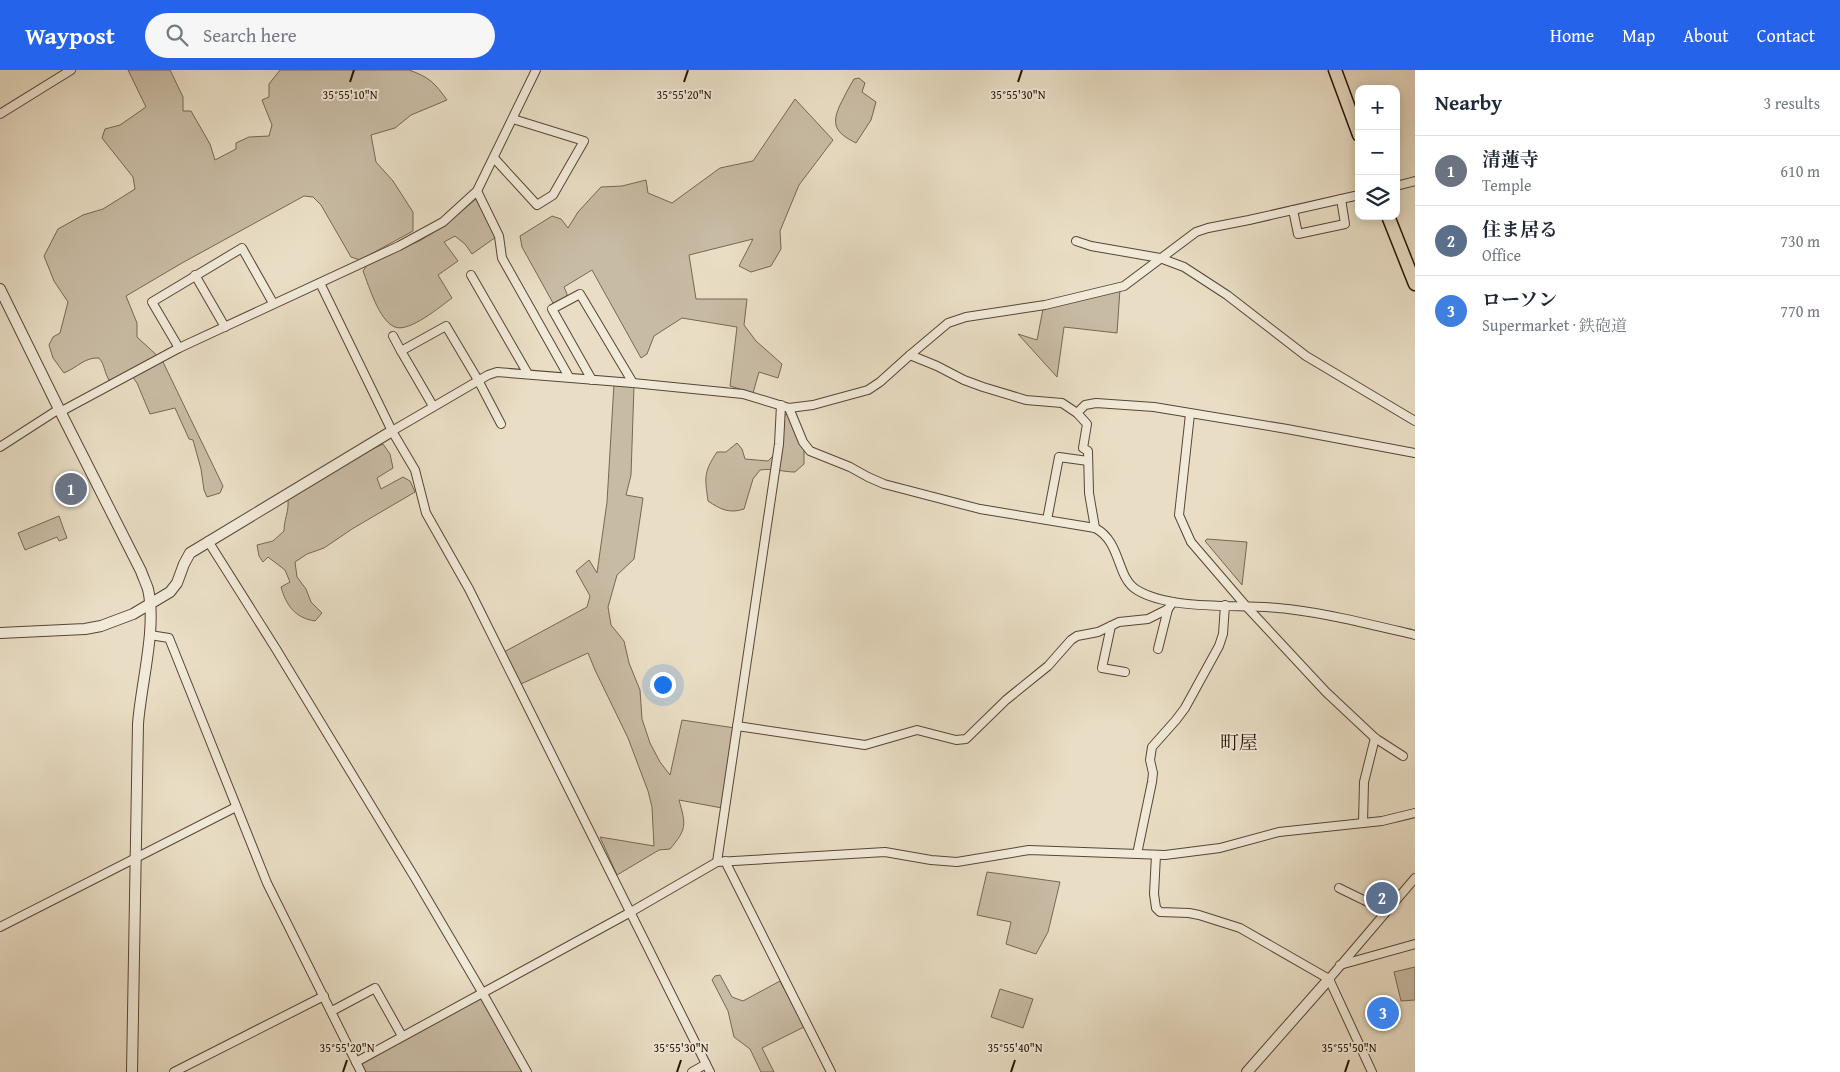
<!DOCTYPE html>
<html lang="en">
<head>
<meta charset="utf-8">
<style>
  :root { --surface:#fff; --page:#f6f6f7; --text:#1f2937; --muted:#747a83; --line:#e0e1e3; --accent:#2563eb }
  body { margin:0; font-family:"Gentium Book Plus","Noto Serif JP",serif; background:var(--page); color:var(--text) }
  .controls { position:absolute; right:15px; top:15px; display:grid; overflow:hidden; border-radius:10px; box-shadow:0 2px 12px #0003 }
  .controls button { width:45px; height:45px; display:grid; place-items:center; padding:0; border:0; border-bottom:1px solid var(--line); background:var(--surface); color:var(--text); font:25px sans-serif }
  .you { position:absolute; left:662px; top:614px; width:18px; height:18px; margin:-12px; border:4px solid #fff; border-radius:50%; background:#1a73e8; box-shadow:0 0 0 8px #1a73e833 }
  .badge { display:grid; place-items:center; width:32px; height:32px; border-radius:50%; background:var(--accent); color:#fff; font-size:16px; font-weight:700 }
  .pin { position:absolute; translate:-50% -50%; border:2px solid #fff; box-shadow:0 1px 5px #0006 }
  .list { margin:0; padding:0; list-style:none }
  h2 { display:flex; justify-content:space-between; align-items:center; height:65px; margin:0; padding:0 20px; font-size:21px }
  h2 small { font-size:16px; font-weight:400; color:var(--muted) }
  .list li { display:grid; grid-template-columns:32px 1fr auto; gap:15px; align-items:center; box-sizing:border-box; height:70px; padding:0 20px; border-top:1px solid var(--line) }
  .list b { display:block; font-size:19px; white-space:nowrap }
  .list p { margin:0; font-size:16px; white-space:nowrap; color:var(--muted) }
  .list em { font-size:16px; font-style:normal; color:var(--muted) }
  .icon { flex:none; width:28px; height:28px; fill:none; stroke:currentColor; stroke-width:2; stroke-linecap:round; stroke-linejoin:round }
  .map { position:relative; flex:none; width:1415px; height:1002px; overflow:hidden }
  header { display:flex; align-items:center; gap:30px; box-sizing:border-box; height:70px; padding:0 25px; background:var(--accent); color:#fff }
  header strong { font-size:24px }
  nav { display:flex; gap:28px; margin-inline-start:auto; font-size:18px }
  .search { width:350px; height:45px; background:var(--page); display:flex; align-items:center; gap:12px; box-sizing:border-box; padding:0 18px; border-radius:28px; color:var(--muted); font-size:19px }
  main { display:flex }
  aside { flex:1; background:var(--surface) }
  .map>svg:first-child { display:block }
</style>
</head>
<body>
<header>
<strong>Waypost</strong>
<div class="search"><svg class="icon" aria-label="search" viewBox="0 0 24 24"><circle cx="10" cy="10" r="6"/><path d="M15 15l6 6"/></svg>Search here</div>
<nav><a>Home</a><a>Map</a><a>About</a><a>Contact</a></nav>
</header>
<main>
<div class="map">
<svg width="1415" height="1002" viewBox="0 0 1415 1002">
  <rect width="100%" height="100%" fill="#e9dec5"/>
  <filter id="stains"><feTurbulence type="fractalNoise" baseFrequency=".004" numOctaves="4"/><feColorMatrix values="0 0 0 0 .2 0 0 0 0 .09 0 0 0 0 .02 0 0 0 .5 -.17"/></filter>
  <radialGradient id="worn" r=".72"><stop offset=".6" stop-color="#630" stop-opacity="0"/><stop offset="1" stop-color="#630" stop-opacity=".3"/></radialGradient>
  <!-- green -->
  <g fill="#c8bba4" stroke="#786654">
    <path d="M 128,0 L 170,0 L 183,27 L 183,41 L 191,41 L 210,74 L 215,90 L 236,79 L 236,73 L 249,67 L 269,66 L 272,55 L 262,30 L 269,27 L 269,14 L 280,0 L 409,0 C 429,7 435,13 447,30 L 411,45 L 395,58 L 371,65 L 376,92 L 393,111 L 413,142 L 413,161 L 360,190 L 351,187 L 321,135 L 313,127 L 304,126 L 182,193 L 126,226 L 137,253 L 137,267 L 162,290 L 223,416 L 220,423 L 207,427 L 204,420 L 201,399 L 193,370 L 189,369 L 175,338 L 150,344 L 137,313 L 129,302 L 118,308 L 109,310 C 104,302 105,295 99,288 C 85,287 78,297 64,303 L 53,288 L 49,275 L 53,267 L 60,263 L 68,232 L 54,211 L 44,186 L 58,159 L 83,145 L 103,139 L 135,119 L 133,107 L 102,68 L 105,59 L 120,55 L 146,37 Z"/>
    <path d="M 859,8 L 865,13 L 862,22 L 876,32 L 871,50 L 856,73 C 836,63 830,55 841,33 C 845,25 849,17 854,9 Z"/>
    <polygon points="795,29 833,70 799,115 780,161 781,179 771,196 751,202 739,196 753,169 689,185 696,229 747,229 744,255 756,271 782,294 778,308 759,302 753,323 730,316 737,257 682,248 654,266 647,284 641,288 592,200 564,217 567,224 566,228 553,233 522,177 520,166 552,146 561,149 568,158 578,142 601,117 622,116 646,110 648,123 672,133 720,98 753,91"/>
    <path d="M 476,129 L 496,167 L 472,184 L 465,174 L 455,166 L 444,172 L 458,191 L 438,205 L 452,228 C 441,236 409,263 395,257 C 379,251 369,216 363,201 L 367,195 L 421,170 L 444,156 Z"/>
    <polygon points="1120,219 1117,263 1064,257 1057,307 1018,264 1037,270 1043,239"/>
    <path d="M 614,314 L 634,316 L 631,405 L 626,425 L 643,428 L 634,489 L 617,505 L 608,537 L 611,555 L 624,571 L 629,593 L 640,620 L 642,649 L 650,673 L 660,692 L 670,705 L 682,650 L 735,658 L 722,738 L 679,730 C 686,755 687,759 670,779 L 659,780 L 617,805 L 600,767 L 654,776 L 652,737 L 648,721 L 628,668 L 595,600 L 588,583 L 521,614 L 504,582 L 587,537 L 590,526 L 576,501 L 589,490 L 597,503 L 607,432 Z"/>
    <path d="M 788,344 L 804,379 L 804,394 L 795,402 C 783,402 773,398 760,400 L 753,409 L 744,439 C 729,444 720,439 708,431 C 705,408 703,403 717,382 L 726,382 L 737,373 L 742,379 L 745,389 L 768,391 L 772,387 L 781,384 L 784,345 Z"/>
    <path d="M 383,374 L 390,384 L 393,398 L 377,408 L 381,419 L 403,407 L 410,411 L 415,422 L 352,459 L 324,478 L 307,484 L 295,492 L 297,507 L 306,519 L 311,532 L 322,543 L 315,551 C 295,548 286,535 281,517 L 290,512 L 285,500 L 268,487 L 263,492 L 259,486 L 257,475 L 273,471 L 284,461 C 284,450 289,441 288,430 L 366,382 Z"/>
    <polygon points="59,446 67,468 59,471 57,467 25,480 18,463"/>
    <polygon points="1207,469 1247,472 1242,515 1205,471"/>
    <polygon points="987,802 1060,812 1048,862 1036,884 1006,874 1011,852 977,845"/>
    <polygon points="1415,897 1415,930 1401,931 1394,902"/>
    <polygon points="720,905 732,927 743,931 780,911 804,957 762,978 774,1002 761,1002 750,979 734,967 728,941 712,910 715,906"/>
    <polygon points="1000,919 1033,929 1023,958 991,947"/>
    <polygon points="480,927 523,1002 364,1002 361,993 449,946"/>
  </g>
  <g fill="none" stroke-linecap="round" stroke-linejoin="round">
    <defs>
      <g id="minor">
        <polyline points="0,44 71,0"/>
        <polyline points="494,88 537,135 553,125 584,71 513,49"/>
        <polyline points="1396,116 1415,111"/>
        <polyline points="477,121 499,166 502,188 569,307"/>
        <polyline points="1293,140 1298,164 1345,154 1341,129"/>
        <polyline points="1076,171 1091,176 1160,188 1184,197 1227,225 1306,286 1415,351"/>
        <polyline points="195,205 225,257"/>
        <polyline points="471,205 528,304"/>
        <polyline points="320,213 392,361 415,400 426,443 469,519 710,1002"/>
        <polyline points="393,266 401,281"/>
        <polyline points="179,278 152,232 242,178 273,233"/>
        <polyline points="910,285 937,296 964,310 983,317 1026,330 1062,333 1077,343 1085,335 1096,333 1154,337 1287,359 1415,383"/>
        <polyline points="592,310 552,239 580,224 633,313"/>
        <polyline points="433,336 401,281 446,256 478,310 501,354"/>
        <path d="M 789,338 L 803,372 L 810,381 L 850,397 L 868,407 L 884,414 L 980,439 L 1095,458 C 1122,472 1116,508 1137,520 C 1173,542 1245,533 1288,539 C 1330,544 1373,555 1415,565"/>
        <polyline points="60,342 179,278 399,176 443,152 477,121 536,0"/>
        <polyline points="1077,343 1087,354 1083,378 1088,381 1089,423 1095,458"/>
        <polyline points="1190,344 1179,445 1191,472 1246,536 1326,622 1375,668 1403,686"/>
        <polyline points="392,361 488,305 497,302 633,313 743,324 789,338 813,335 868,320 880,312 910,285 948,253 966,247 1045,235 1124,216 1196,162 1208,158 1249,150 1359,125"/>
        <polyline points="0,377 59,339"/>
        <polyline points="1047,450 1059,387 1088,391"/>
        <polyline points="208,471 276,579 415,808 482,922 527,1002"/>
        <polyline points="1111,556 1102,598 1125,602"/>
        <polyline points="150,565 169,568 267,813 361,1002"/>
        <polyline points="1158,579 1168,539"/>
        <polyline points="737,656 865,675 917,660 956,670 966,669 1006,630 1048,596 1071,570 1077,566 1098,562 1119,552 1148,549 1168,539 1173,532"/>
        <polyline points="1363,753 1364,712 1375,668"/>
        <polyline points="1137,784 1152,712 1153,703 1150,690 1152,677 1176,650 1185,638 1219,576 1223,564 1225,535"/>
        <polyline points="1156,785 1154,824 1156,838 1160,842 1189,843 1199,845 1240,858 1329,909"/>
        <polyline points="725,791 831,1002"/>
        <polyline points="717,792 779,374 781,335"/>
        <polyline points="1339,818 1386,841"/>
        <polyline points="0,857 236,737"/>
        <polyline points="1340,895 1415,874"/>
        <polyline points="1329,909 1415,808"/>
        <polyline points="1329,909 1372,1002"/>
        <polyline points="332,941 375,918 402,966"/>
        <polyline points="356,992 629,843 717,792 885,782 931,790 957,792 1029,780 1165,785 1220,778 1279,762 1382,751 1415,743"/>
        <polyline points="174,1002 324,926"/>
        <polyline points="692,1002 706,994"/>
      </g>
      <g id="tertiary">
        <path d="M 0,219 L 59,339 L 141,501 C 143,507 146,513 148,519 C 157,558 141,613 138,654 L 132,1002"/>
        <polyline points="0,563 85,559 101,556 133,544 170,522 177,513 184,494 190,483 392,361"/>
        <polyline points="1247,1002 1329,909"/>
      </g>
      <g id="primary">
        <polyline points="1335,0 1359,65"/>
        <polyline points="1388,146 1415,214"/>
      </g>
    </defs>
    <!-- minor casing -->
    <use href="#minor" stroke="#584534" stroke-width="10"/>
    <!-- tertiary casing -->
    <use href="#tertiary" stroke="#584534" stroke-width="12"/>
    <!-- primary casing -->
    <use href="#primary" stroke="#281204" stroke-width="15"/>
    <!-- minor -->
    <use href="#minor" stroke="#f1ead9" stroke-width="8"/>
    <!-- tertiary -->
    <use href="#tertiary" stroke="#f1ead9" stroke-width="10"/>
    <!-- primary -->
    <use href="#primary" stroke="#e9dec5" stroke-width="12"/>
  </g>
  <!-- ticks -->
  <path fill="none" stroke="#281204" stroke-width="2" d="M 350,12 L 354,0M 684,12 L 688,0M 1018,12 L 1022,0M 343,1002 L 347,990M 677,1002 L 681,990M 1011,1002 L 1015,990M 1345,1002 L 1349,990"/>
  <g text-anchor="middle" dominant-baseline="central" stroke-width="4" stroke-linejoin="round" paint-order="stroke">
    <!-- quarter labels -->
    <g font-size="19" fill="#281204" stroke="#f1ead9">
      <text x="1239" y="672">町屋</text>
    </g>
  </g>
  <g font-size="12" text-anchor="middle" fill="#281204" stroke="#f1ead9" stroke-width="4" stroke-linejoin="round" paint-order="stroke">
    <text x="350" y="29">35°55'10"N</text>
    <text x="684" y="29">35°55'20"N</text>
    <text x="1018" y="29">35°55'30"N</text>
    <text x="347" y="982">35°55'20"N</text>
    <text x="681" y="982">35°55'30"N</text>
    <text x="1015" y="982">35°55'40"N</text>
    <text x="1349" y="982">35°55'50"N</text>
  </g>
  <rect width="100%" height="100%" filter="url(#stains)"/>
  <rect width="100%" height="100%" fill="url(#worn)"/>
</svg>
<div class="controls">
<button>+</button>
<button>−</button>
<button><svg class="icon" aria-label="layers" viewBox="0 0 24 24"><path d="M12 4l9 5-9 5-9-5zM3 14l9 5 9-5"/></svg></button>
</div>
<div class="you"></div>
<div class="pin badge" style="left:71px;top:419px;background:#6b7280">1</div>
<div class="pin badge" style="left:1382px;top:828px;background:#5c6f8a">2</div>
<div class="pin badge" style="left:1383px;top:943px;background:#3f7fe0">3</div>
</div>
<aside>
<h2>Nearby<small>3 results</small></h2>
<ul class="list">
<li><span class="badge" style="background:#6b7280">1</span><div><b>清蓮寺</b><p>Temple</p></div><em>610 m</em></li>
<li><span class="badge" style="background:#5c6f8a">2</span><div><b>住ま居る</b><p>Office</p></div><em>730 m</em></li>
<li><span class="badge" style="background:#3f7fe0">3</span><div><b>ローソン</b><p>Supermarket · 鉄砲道</p></div><em>770 m</em></li>
</ul>
</aside>
</main>
</body>
</html>
